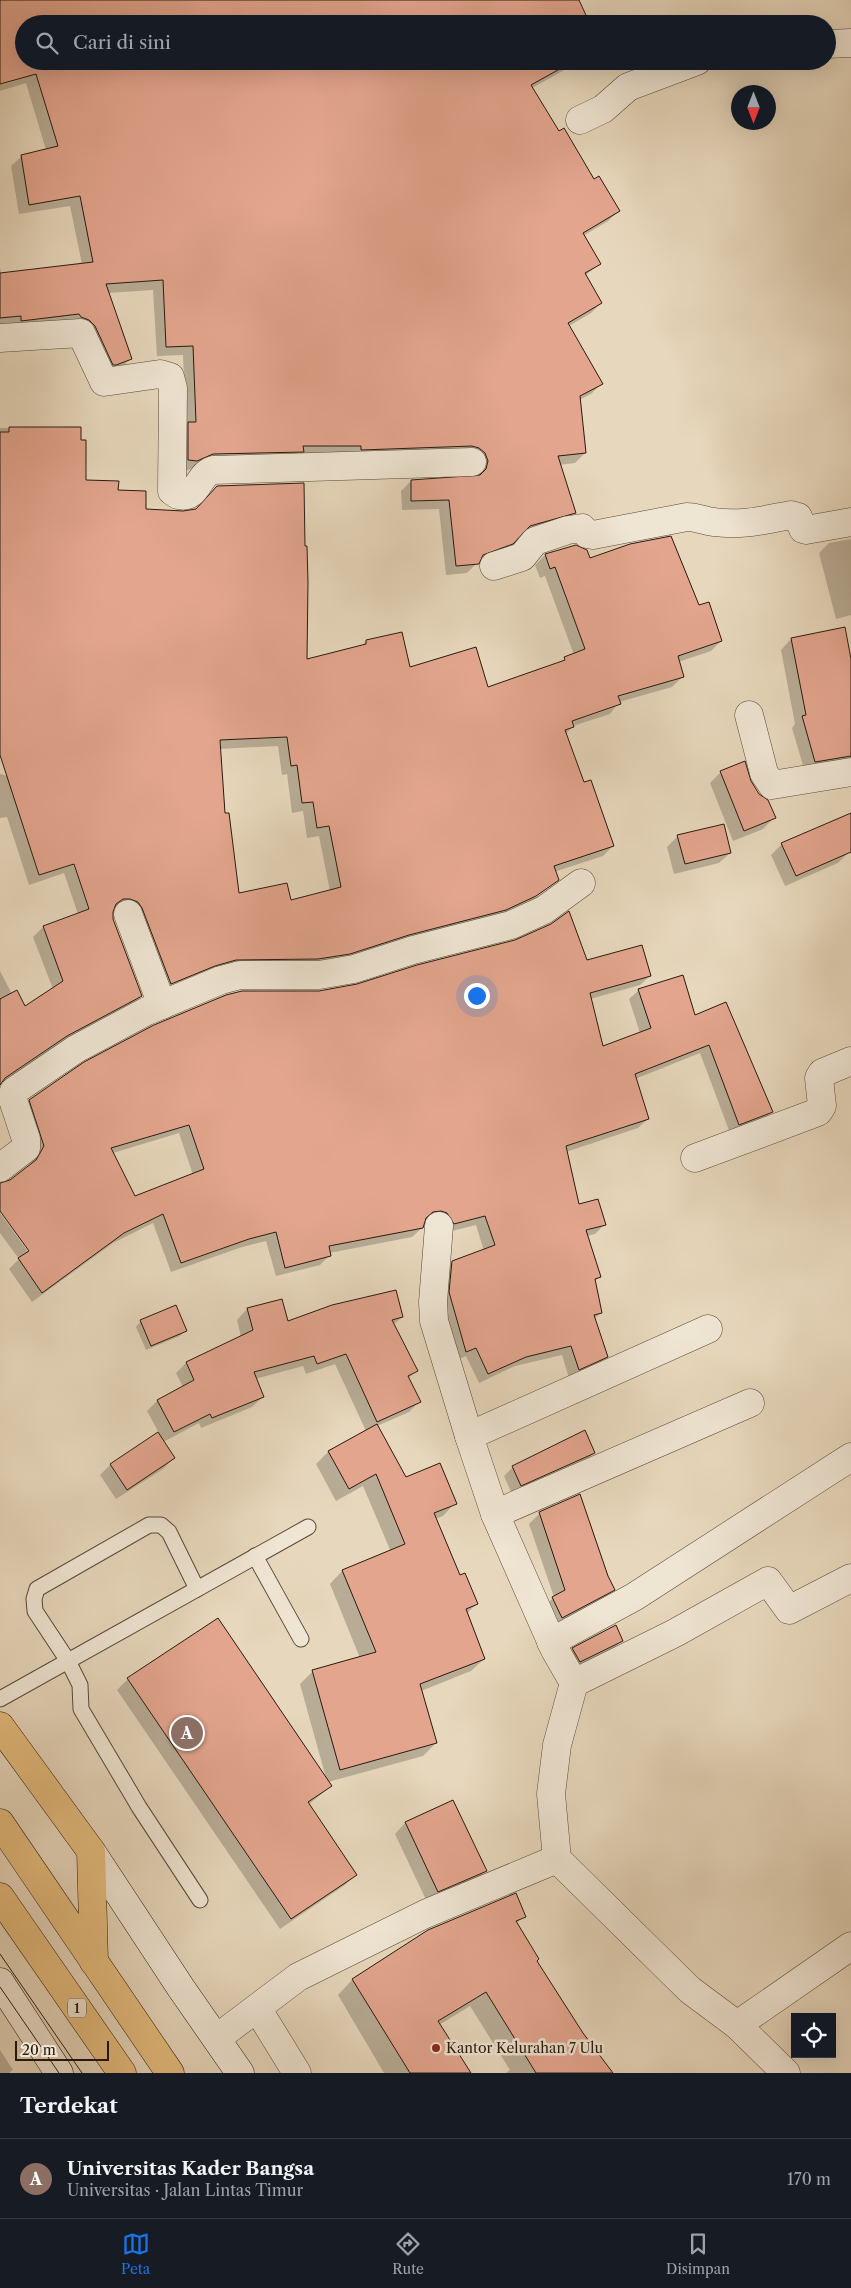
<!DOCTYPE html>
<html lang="id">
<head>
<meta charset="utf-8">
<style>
  :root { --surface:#171b24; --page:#242831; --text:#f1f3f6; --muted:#9ea1a6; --line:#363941; --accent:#1a73e8 }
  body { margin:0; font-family:"Libre Caslon Text",serif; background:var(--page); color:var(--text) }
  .controls { position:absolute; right:15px; bottom:15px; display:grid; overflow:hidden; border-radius:0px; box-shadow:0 5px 20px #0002 }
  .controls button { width:45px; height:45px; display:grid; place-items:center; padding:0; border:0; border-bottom:1px solid var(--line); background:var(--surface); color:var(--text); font:25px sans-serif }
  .compass { position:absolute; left:731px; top:85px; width:45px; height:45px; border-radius:50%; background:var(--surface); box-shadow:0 5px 20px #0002; rotate:180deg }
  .scale { position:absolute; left:15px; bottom:12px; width:94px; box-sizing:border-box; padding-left:5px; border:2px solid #291a0d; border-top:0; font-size:14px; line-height:18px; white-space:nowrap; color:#291a0d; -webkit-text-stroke:4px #efe5d3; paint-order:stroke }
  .you { position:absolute; left:476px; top:995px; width:18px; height:18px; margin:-12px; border:4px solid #fff; border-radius:50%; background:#1a73e8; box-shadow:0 0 0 8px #1a73e833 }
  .badge { display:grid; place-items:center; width:32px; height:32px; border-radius:50%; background:var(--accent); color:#fff; font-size:16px; font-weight:700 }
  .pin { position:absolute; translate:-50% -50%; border:2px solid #fff; box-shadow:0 1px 5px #0006 }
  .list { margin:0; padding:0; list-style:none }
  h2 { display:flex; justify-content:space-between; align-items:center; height:65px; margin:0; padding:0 20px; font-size:21px }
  h2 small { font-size:16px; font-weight:400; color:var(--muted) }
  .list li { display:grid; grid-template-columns:32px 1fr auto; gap:15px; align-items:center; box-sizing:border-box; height:80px; padding:0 20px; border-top:1px solid var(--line) }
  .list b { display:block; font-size:19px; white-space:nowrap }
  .list p { margin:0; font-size:16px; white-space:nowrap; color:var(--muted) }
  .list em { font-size:16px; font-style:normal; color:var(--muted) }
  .icon { flex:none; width:28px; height:28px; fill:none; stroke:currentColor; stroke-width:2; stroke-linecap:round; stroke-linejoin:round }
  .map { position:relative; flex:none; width:851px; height:2073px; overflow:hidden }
  .search { position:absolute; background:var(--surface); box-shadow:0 5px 20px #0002; left:15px; right:15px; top:15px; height:55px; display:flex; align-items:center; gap:12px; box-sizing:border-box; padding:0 18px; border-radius:28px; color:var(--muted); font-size:19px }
  .sheet { height:145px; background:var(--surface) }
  nav { display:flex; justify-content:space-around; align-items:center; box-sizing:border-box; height:70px; border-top:1px solid var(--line); background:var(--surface); font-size:14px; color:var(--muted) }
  nav a { display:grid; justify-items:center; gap:2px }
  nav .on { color:var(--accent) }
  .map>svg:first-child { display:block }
</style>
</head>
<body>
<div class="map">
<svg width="851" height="2073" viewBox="0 0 851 2073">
  <rect width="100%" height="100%" fill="#e7d7bc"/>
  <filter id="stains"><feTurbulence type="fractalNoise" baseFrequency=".004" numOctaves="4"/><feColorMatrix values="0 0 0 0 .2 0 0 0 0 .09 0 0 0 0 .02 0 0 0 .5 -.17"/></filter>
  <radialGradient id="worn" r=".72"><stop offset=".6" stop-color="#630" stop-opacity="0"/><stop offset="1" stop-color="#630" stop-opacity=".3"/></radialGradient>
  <!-- shadow -->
  <g fill="#0003" fill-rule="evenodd">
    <polygon points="0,0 577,0 24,24 24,61 575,61 568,68 532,88 558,133 619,211 608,221 583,236 599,264 585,276 601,303 591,313 569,326 601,384 591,394 579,400 585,453 575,463 559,465 574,513 564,523 518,536 501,553 478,562 467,573 446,575 439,509 402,510 401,491 411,481 477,477 478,472 201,464 186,471 178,470 186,426 183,355 157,356 153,290 108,293 130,359 120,369 105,374 85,336 0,327 0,267 1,274 82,264 70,206 19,214 11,166 22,156 46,150 26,83 0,91"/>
    <path d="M 0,428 L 80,428 L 84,481 L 117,491 L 145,510 L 306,661 L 362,646 L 366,641 L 409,669 L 488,688 L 561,663 L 574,655 L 545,576 L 540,578 L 535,565 L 545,555 L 576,546 L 589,560 L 699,607 L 721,641 L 711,651 L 678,662 L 682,677 L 672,687 L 619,702 L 610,714 L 573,726 L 566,734 L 584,784 L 613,846 L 603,856 L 554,872 L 557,880 L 525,906 L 495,920 L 339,963 L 161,993 L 120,908 L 112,909 L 112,919 L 141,996 L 130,1006 L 56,1046 L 0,1084 L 0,971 L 12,994 L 25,1007 L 53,989 L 33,937 L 43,927 L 78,914 L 64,873 L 29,885 L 7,817 L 0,818 L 0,774 L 35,782 L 0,754 ZM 278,746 L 282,775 L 287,774 L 292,813 L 303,811 L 307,838 L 319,836 L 330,891 L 290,902 L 238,895 L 224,814 L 219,749 Z"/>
    <polygon points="851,539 851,615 836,619 819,553 829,543"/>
    <polygon points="791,639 851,666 851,766 805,772 792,728 795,724 781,650"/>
    <polygon points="721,772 774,818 763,829 733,841 710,783"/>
    <polygon points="678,836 730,853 719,863 674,874 667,847"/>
    <polygon points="782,844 849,852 838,863 785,886 771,855"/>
    <path d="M 586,961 L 650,976 L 640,985 L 590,999 L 603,1048 L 640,1033 L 629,999 L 639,990 L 694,1016 L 771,1112 L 762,1122 L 730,1133 L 700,1053 L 635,1079 L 648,1119 L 638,1128 L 566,1152 L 578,1206 L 604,1225 L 595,1234 L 587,1236 L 599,1277 L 594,1282 L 601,1313 L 594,1319 L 607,1356 L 597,1366 L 569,1378 L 562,1355 L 515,1366 L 479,1383 L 466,1356 L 457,1360 L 440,1302 L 443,1272 L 453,1262 L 484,1251 L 476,1225 L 444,1233 L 430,1220 L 424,1221 L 422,1228 L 412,1237 L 329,1253 L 330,1255 L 320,1265 L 276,1276 L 266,1241 L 239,1248 L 171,1272 L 153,1223 L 113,1243 L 32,1302 L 9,1269 L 19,1259 L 0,1233 L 0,1213 L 32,1257 L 34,1255 L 0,1209 L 0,1185 L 10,1181 L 29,1167 L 35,1156 L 20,1110 L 30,1100 L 319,992 ZM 179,1133 L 193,1175 L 135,1198 L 113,1153 Z"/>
    <polygon points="281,1300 287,1322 402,1317 393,1325 416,1371 408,1379 419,1402 409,1412 377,1426 406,1478 455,1503 443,1516 435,1519 459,1577 477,1604 467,1613 484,1659 471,1671 421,1691 436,1743 423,1756 328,1782 331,1786 308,1805 356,1874 345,1885 280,1929 117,1690 128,1679 218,1620 326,1778 300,1684 313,1671 360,1658 330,1584 342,1571 391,1552 363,1486 336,1501 316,1464 328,1452 366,1431 335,1364 306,1374 303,1366 255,1379 263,1397 252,1407 201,1428 199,1423 163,1442 174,1458 163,1469 116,1499 100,1475 110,1465 159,1433 147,1411 157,1401 183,1387 176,1373 186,1363 241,1337 237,1320 247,1309"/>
    <polygon points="141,1321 185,1330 180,1336 146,1350 136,1327"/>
    <polygon points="594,1453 585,1462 512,1494 504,1476 513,1467"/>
    <polygon points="540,1513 607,1577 613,1589 603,1600 551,1628 542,1609 554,1597 529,1524"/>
    <polygon points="621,1641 611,1652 569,1672 562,1660 573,1649"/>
    <polygon points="405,1823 485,1871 475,1882 427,1902 395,1834"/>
    <polygon points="524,1916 516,1924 536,1961 582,2034 612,2073 506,2073 510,2070 470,2006 439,2025 469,2073 384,2073 338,1995 352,1980 429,1931"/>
    <polygon points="0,2050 13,2070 9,2073 0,2073"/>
  </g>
  <!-- building -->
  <g fill="#e3a58e" stroke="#291a0d" fill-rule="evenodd">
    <polygon points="0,0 579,0 590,24 24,24 24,61 574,61 531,85 559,131 564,128 594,179 599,176 620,211 583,233 601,264 585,273 602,303 568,323 603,384 580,396 586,453 558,456 576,513 530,526 513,544 483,555 479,564 456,566 449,500 411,501 411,480 480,475 486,469 488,461 485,453 479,448 472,446 361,450 361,446 303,446 304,452 213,454 197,461 188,460 188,422 196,422 193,346 166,347 163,280 106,284 132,359 116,365 113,365 95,326 89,320 81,317 79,314 21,321 21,316 0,318 0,273 93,262 80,196 29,205 21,155 58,146 36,74 0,84"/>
    <path d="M 9,427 L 81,427 L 81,440 L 86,440 L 86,480 L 119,481 L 118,490 L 146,491 L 146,509 L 183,511 L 196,509 L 217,486 L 304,483 L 305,546 L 307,546 L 308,582 L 307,659 L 366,644 L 366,640 L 402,632 L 410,667 L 476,647 L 488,687 L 565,660 L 564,657 L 585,649 L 555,567 L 550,569 L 545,554 L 576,545 L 587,550 L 590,558 L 630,544 L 671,536 L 699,605 L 709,602 L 722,641 L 678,656 L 684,677 L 618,696 L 621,704 L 572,721 L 574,727 L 565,730 L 584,782 L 591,780 L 614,846 L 554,866 L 559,880 L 536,896 L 506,910 L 409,935 L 350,954 L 318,959 L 236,960 L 215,966 L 171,984 L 142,908 L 138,902 L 130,899 L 123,899 L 116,904 L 113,912 L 113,919 L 142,996 L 67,1036 L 5,1078 L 0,1085 L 0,999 L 17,990 L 25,1006 L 63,981 L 43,926 L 89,909 L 74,864 L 39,875 L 0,755 L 0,432 L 9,432 ZM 287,737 L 291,766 L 297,765 L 302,803 L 313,802 L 317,828 L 329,826 L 341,887 L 291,900 L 287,883 L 239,893 L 229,813 L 225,813 L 220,740 Z"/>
    <polygon points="845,627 851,659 851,756 815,762 802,716 806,715 791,638"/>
    <polygon points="745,761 751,781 759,794 768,800 776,818 744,831 720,771"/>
    <polygon points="851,813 851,852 796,876 781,843"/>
    <polygon points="724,824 731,853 685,864 677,835"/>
    <path d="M 569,911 L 587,960 L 642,945 L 651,976 L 590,993 L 603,1046 L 651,1028 L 638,989 L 683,975 L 695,1015 L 726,1002 L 773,1112 L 739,1125 L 709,1045 L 635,1074 L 649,1119 L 566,1146 L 579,1204 L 598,1199 L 606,1225 L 586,1230 L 601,1277 L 595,1279 L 602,1313 L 594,1315 L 608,1357 L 579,1370 L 571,1346 L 526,1357 L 488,1374 L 476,1348 L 466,1352 L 449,1292 L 452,1261 L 495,1245 L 485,1216 L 454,1224 L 447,1213 L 441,1211 L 433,1212 L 426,1218 L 423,1228 L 329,1246 L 331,1256 L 285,1268 L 276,1232 L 249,1239 L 181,1263 L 163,1214 L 124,1233 L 42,1293 L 18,1258 L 29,1251 L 0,1211 L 0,1183 L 10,1180 L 36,1160 L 44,1146 L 29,1100 L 84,1062 L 154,1025 L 226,995 L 242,991 L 319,991 L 357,984 L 417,965 L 515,940 L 551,924 ZM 189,1125 L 204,1169 L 135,1196 L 111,1148 Z"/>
    <polygon points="396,1290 403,1317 392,1320 418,1371 408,1376 421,1402 377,1422 346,1354 317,1364 314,1356 254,1372 264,1397 212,1418 210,1414 174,1432 157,1400 194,1380 186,1362 253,1330 247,1308 282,1299 288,1321 332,1305"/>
    <polygon points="176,1305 187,1331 151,1346 140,1320"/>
    <polygon points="377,1424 406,1477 440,1463 457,1504 434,1513 460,1575 465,1573 478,1604 466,1609 485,1659 420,1684 437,1743 340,1770 312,1670 376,1652 342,1570 405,1544 376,1474 349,1489 328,1451"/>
    <polygon points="585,1430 595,1453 521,1486 512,1466"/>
    <polygon points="158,1432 175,1458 127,1490 110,1464"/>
    <polygon points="580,1494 608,1576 615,1590 562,1618 552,1597 565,1590 539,1512"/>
    <polygon points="218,1618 332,1786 308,1802 357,1875 291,1919 127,1678"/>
    <polygon points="616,1625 623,1641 580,1662 572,1648"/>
    <polygon points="453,1800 487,1871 438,1892 405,1822"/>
    <polygon points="516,1893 526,1917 516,1921 539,1959 537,1961 583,2033 613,2073 536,2073 486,1992 438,2021 471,2073 410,2073 352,1979 428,1930"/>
  </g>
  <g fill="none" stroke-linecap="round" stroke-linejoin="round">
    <defs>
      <g id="lane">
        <polyline points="255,1556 301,1639"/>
        <polyline points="197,1589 169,1532 161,1525 149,1525 37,1589 34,1599 35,1611 68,1661 80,1685 81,1709 139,1807 200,1900"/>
        <polyline points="0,1699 308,1527"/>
      </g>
      <g id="street">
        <polyline points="827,44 851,43"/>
        <polyline points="580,120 603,109 628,87 697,61"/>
        <path d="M 0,338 L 81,333 L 104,382 L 160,374 L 170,377 L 173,388 L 172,491 L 178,495 C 198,500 197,475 213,470 L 472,462"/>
        <path d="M 494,566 L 522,557 L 535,541 L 568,530 L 582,528 L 587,534 L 593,535 L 687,517 C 697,517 704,521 714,522 C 740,526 765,520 791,515 L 798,517 L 803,529 L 806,530 L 851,522"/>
        <polyline points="749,715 764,773 772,785 851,772"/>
        <polyline points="128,914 162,1005"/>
        <polyline points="695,1158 818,1112 822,1106 819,1078 822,1073 851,1061"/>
        <polyline points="0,1168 26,1148 26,1139 12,1097 14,1091 76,1049 147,1011 221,980 240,975 319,975 354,969 413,950 511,925 544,910 581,883"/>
        <polyline points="439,1226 433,1302 434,1321 469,1436"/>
        <polyline points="495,1514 750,1403"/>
        <polyline points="551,1642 634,1597 851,1457"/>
        <polyline points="574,1683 555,1650 495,1514 469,1436 708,1329"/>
        <polyline points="257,2008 297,2073"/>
        <polyline points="737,2025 851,1946"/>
        <polyline points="217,2038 298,1977 425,1914 557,1859"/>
        <polyline points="786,2073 737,2025 690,1990 557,1859 551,1794 557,1745 574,1683 675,1633 768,1581 789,1610 851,1578"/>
      </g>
      <g id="secondary">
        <polyline points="91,1851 181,1988 240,2073"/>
        <polyline points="0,1982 59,2073"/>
      </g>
      <g id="highway">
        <polyline points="0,1726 91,1851 94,1962"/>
        <polyline points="0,1823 170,2073"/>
        <polyline points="0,1897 122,2073"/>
      </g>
    </defs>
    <!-- lane casing -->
    <use href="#lane" stroke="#584939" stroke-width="17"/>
    <!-- street casing -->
    <use href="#street" stroke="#584939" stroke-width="29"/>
    <!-- secondary casing -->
    <use href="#secondary" stroke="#291a0d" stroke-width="29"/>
    <!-- highway casing -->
    <use href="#highway" stroke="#291a0d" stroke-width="29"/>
    <!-- lane -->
    <use href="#lane" stroke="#efe5d3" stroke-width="15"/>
    <!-- street -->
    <use href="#street" stroke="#efe5d3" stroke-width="28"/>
    <!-- secondary -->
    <use href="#secondary" stroke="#efe5d3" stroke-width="28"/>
    <!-- highway -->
    <use href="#highway" stroke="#e4bc7e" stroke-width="28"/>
    <!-- tram -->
    <g stroke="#291a0d" stroke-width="1">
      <polyline points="0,1954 82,2073"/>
      <polyline points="0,1987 59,2073"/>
    </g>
  </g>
  <!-- markers -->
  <circle fill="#8f2418" stroke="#efe5d3" stroke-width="2" cx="436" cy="2048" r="5"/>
  <g text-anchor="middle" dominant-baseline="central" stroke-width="5" stroke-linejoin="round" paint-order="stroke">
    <!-- shield labels -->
    <rect fill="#efe5d3" stroke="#645748" stroke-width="1" x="68" y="1998.5" width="18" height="19" rx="4"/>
    <g font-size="12" font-weight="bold" fill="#291a0d">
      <text x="77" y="2008">1</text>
    </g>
    <!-- poi labels -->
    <g font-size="14" fill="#291a0d" stroke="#efe5d3" text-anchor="start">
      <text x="446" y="2048">Kantor Kelurahan 7 Ulu</text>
    </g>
  </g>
  <rect width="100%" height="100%" filter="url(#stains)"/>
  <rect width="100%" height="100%" fill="url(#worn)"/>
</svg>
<div class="controls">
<button><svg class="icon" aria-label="locate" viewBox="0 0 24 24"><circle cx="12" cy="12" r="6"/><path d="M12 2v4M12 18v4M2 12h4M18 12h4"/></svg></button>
</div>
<svg class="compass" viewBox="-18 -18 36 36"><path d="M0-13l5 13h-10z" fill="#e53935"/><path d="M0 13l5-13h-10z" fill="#9ea1a6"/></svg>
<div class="scale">20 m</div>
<div class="you"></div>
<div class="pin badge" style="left:187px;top:1733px;background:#8d6e63">A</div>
<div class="search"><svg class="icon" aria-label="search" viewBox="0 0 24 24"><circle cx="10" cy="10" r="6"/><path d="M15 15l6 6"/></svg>Cari di sini</div>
</div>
<section class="sheet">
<h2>Terdekat<small></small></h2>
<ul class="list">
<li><span class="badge" style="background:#8d6e63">A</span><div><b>Universitas Kader Bangsa</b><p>Universitas · Jalan Lintas Timur</p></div><em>170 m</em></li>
</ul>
</section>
<nav>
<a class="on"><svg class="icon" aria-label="map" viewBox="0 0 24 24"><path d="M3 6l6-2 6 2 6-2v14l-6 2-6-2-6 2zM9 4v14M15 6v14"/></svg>Peta</a>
<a><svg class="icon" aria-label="directions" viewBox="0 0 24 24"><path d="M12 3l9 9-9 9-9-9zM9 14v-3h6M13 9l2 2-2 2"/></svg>Rute</a>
<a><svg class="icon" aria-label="saved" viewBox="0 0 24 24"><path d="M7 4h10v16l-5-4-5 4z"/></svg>Disimpan</a>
</nav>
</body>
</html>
